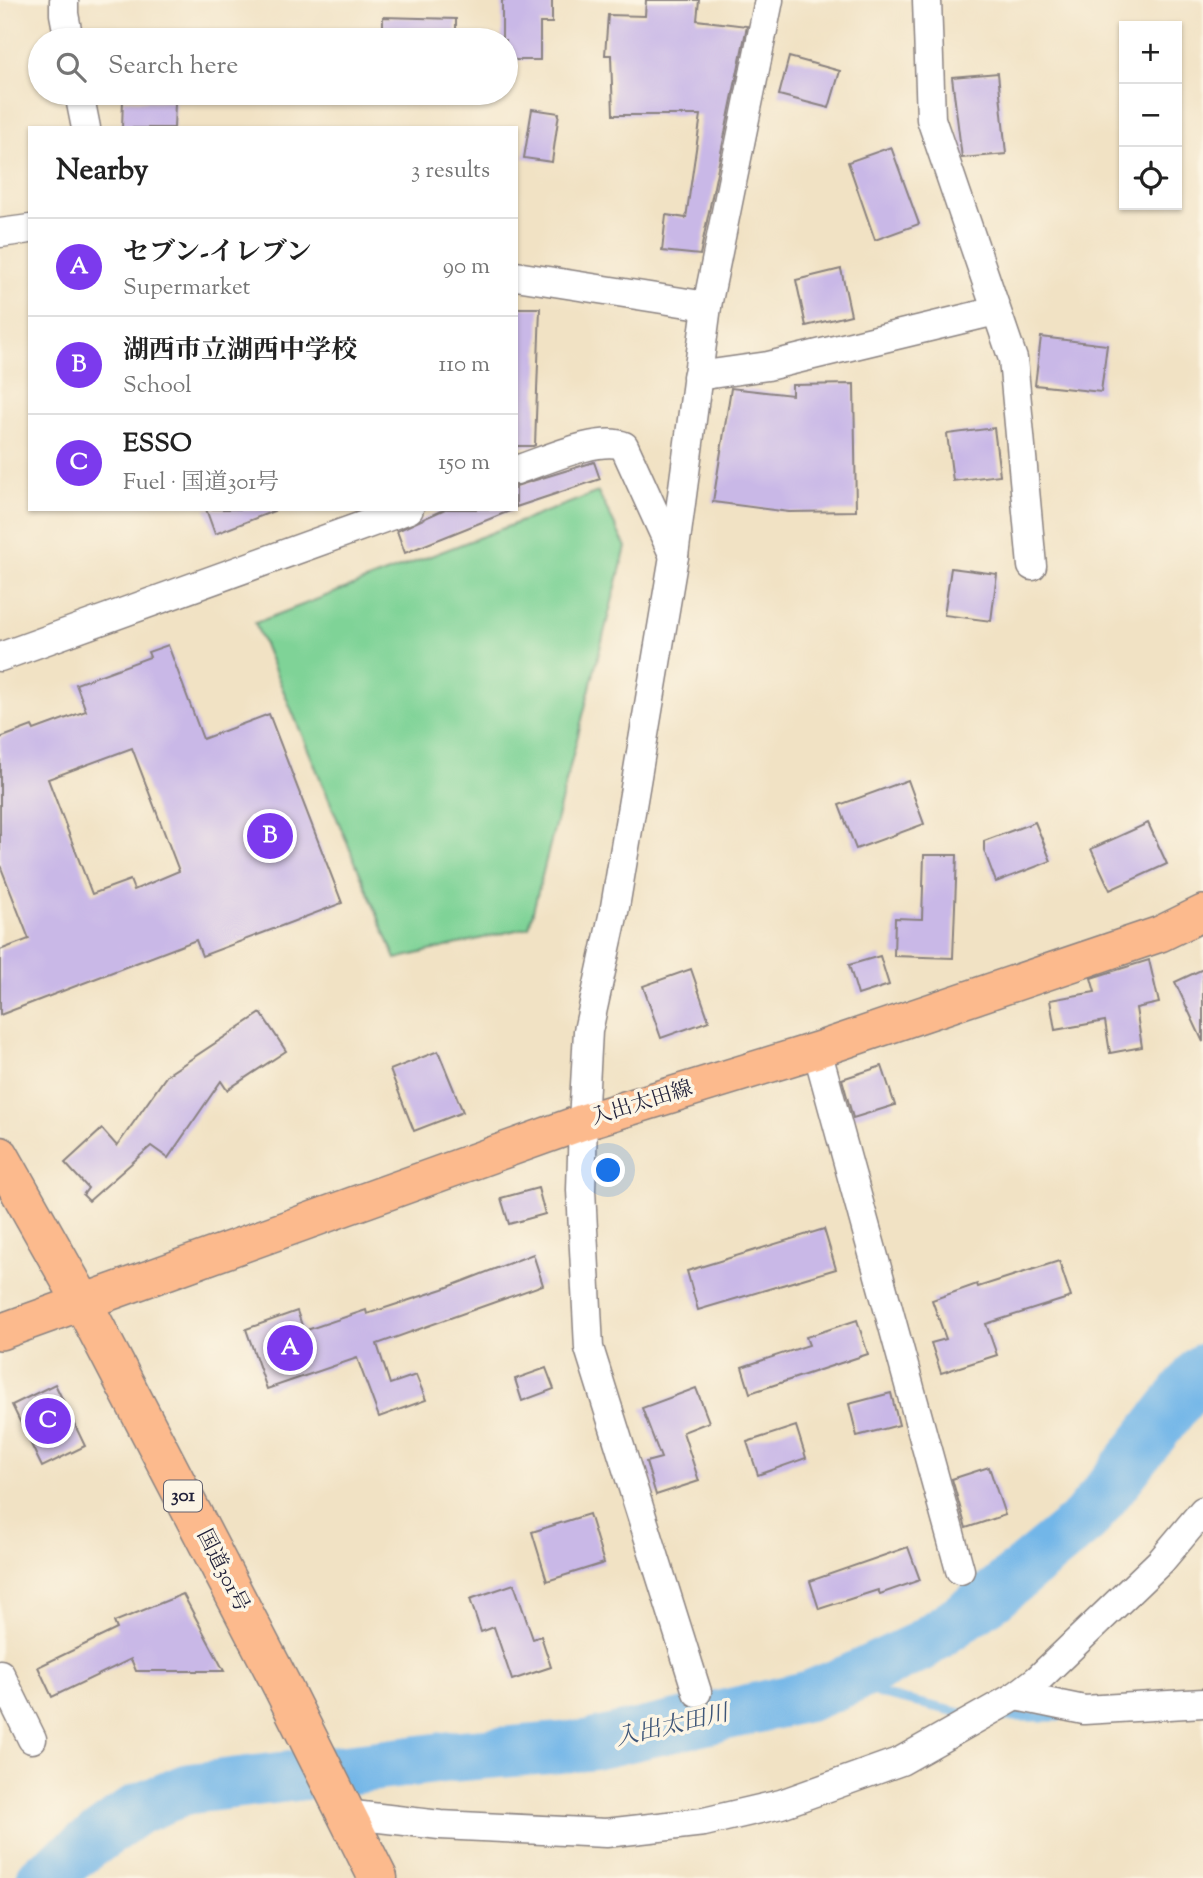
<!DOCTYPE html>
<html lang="en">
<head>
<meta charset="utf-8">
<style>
  :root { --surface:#fff; --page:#f2f2f2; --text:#222; --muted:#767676; --line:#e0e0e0; --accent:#7c3aed }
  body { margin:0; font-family:"Sorts Mill Goudy","Noto Serif JP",serif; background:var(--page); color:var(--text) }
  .controls { position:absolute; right:21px; top:21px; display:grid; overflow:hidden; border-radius:0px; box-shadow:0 2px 5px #0004 }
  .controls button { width:63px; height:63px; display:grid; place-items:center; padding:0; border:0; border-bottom:2px solid var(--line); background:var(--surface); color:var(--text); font:35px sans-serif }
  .you { position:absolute; left:609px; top:1171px; width:24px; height:24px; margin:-18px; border:5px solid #fff; border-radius:50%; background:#1a73e8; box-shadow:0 0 0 10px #1a73e833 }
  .badge { display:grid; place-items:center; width:46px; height:46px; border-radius:50%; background:var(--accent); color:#fff; font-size:23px; font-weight:700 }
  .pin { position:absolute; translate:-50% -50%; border:4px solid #fff; box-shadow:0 2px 7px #0006 }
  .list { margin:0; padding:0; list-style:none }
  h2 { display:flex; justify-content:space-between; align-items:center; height:91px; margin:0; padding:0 28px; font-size:30px }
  h2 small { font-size:23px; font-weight:400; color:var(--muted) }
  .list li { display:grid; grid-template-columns:46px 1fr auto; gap:21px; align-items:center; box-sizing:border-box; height:98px; padding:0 28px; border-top:2px solid var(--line) }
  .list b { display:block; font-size:26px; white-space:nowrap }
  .list p { margin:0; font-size:23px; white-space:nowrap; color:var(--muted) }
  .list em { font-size:23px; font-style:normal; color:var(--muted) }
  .icon { flex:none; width:38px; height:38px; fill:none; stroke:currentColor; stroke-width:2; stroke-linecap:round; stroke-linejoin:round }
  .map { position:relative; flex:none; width:1203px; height:1878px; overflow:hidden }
  .search { position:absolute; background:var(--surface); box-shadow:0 2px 5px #0004; left:28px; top:28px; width:490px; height:77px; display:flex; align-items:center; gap:18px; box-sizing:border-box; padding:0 24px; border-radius:38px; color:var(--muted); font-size:26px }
  .panel { position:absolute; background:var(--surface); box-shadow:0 2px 5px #0004; left:28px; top:126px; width:490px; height:385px; border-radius:0px }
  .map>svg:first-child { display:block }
</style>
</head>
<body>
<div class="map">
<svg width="1203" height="1878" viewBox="0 0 1203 1878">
  <rect width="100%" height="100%" fill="#fcf5e5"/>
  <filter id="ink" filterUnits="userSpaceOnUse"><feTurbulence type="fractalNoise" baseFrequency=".0143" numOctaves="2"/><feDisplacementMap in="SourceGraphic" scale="14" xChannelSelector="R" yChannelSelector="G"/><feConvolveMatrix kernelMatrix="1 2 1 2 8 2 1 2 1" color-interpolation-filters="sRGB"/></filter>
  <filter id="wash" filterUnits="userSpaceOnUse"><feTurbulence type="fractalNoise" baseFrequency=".00686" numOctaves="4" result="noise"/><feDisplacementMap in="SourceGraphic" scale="28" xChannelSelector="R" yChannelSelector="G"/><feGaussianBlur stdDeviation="1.57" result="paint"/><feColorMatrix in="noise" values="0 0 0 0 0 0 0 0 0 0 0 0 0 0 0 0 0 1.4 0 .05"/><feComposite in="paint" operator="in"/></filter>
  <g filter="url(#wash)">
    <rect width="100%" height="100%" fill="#f1e2c4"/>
    <!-- green -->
    <polygon fill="#7fd397" stroke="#507a69" stroke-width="2" points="598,492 626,547 529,927 396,959 255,623"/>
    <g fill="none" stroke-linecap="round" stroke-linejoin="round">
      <!-- stream -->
      <g stroke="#72b6e8" stroke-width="9">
        <polyline points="853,1678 879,1694 970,1715"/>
        <polyline points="998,1717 1058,1717"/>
      </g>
      <!-- river -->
      <polyline stroke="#72b6e8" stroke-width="51" points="42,1878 136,1810 187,1789 456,1756 591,1745 809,1696 853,1678 919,1647 993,1596 1085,1520 1203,1369"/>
    </g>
    <g id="blocks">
      <!-- building -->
      <g fill="#c9b8e7" fill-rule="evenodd">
        <polygon points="502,0 552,0 552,23 540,23 540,60 506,60 506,40 502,40"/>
        <polygon points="646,0 699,0 697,20 747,26 700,255 662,251 666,215 686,218 701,115 613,115 611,55 605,55 608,15 645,16"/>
        <polygon points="383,17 456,19 456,40 383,40"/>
        <polygon points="789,57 840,71 829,108 779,95"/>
        <polygon points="998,73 1006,154 962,158 952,77"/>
        <polygon points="123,100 175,102 174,128 122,128"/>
        <polygon points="532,109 559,113 552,162 524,158"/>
        <polygon points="891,147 919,224 875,240 848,162"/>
        <polygon points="841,269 851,315 806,326 796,280"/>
        <polygon points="516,308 540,308 535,445 533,446 516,446"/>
        <polygon points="1041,337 1107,345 1101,392 1035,385"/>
        <polygon points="854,384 856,511 789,512 713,502 731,388 792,395 792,385"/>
        <polygon points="994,428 1000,475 953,481 947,434"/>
        <polygon points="594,462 600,479 516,507 516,486"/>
        <polygon points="206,509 273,509 274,511 215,534"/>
        <polygon points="445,509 512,509 512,510 405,553 397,531"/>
        <polygon points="951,568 997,574 991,621 944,615"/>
        <path d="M 168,645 L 203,739 L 269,714 L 342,903 L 202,956 L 196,940 L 0,1015 L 0,950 L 29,939 L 0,865 L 0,738 L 32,726 L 34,730 L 86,711 L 76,684 L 150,657 L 148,652 ZM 132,748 L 179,871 L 134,890 L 130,880 L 92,894 L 48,779 Z"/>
        <polygon points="908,780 924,824 856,849 839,805"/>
        <polygon points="1035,822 1051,861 996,882 984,850 984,841"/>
        <polygon points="1148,823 1167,864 1110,890 1091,849"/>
        <polygon points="924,855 957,855 953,958 894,956 895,918 922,919"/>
        <polygon points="880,956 889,985 858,995 849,965"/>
        <polygon points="1149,960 1159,1003 1136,1008 1142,1047 1110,1053 1105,1021 1055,1030 1050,1000 1095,992 1091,978"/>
        <polygon points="691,969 709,1021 661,1038 643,986"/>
        <polygon points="1203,969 1203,1042 1175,982"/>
        <polygon points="261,1013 286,1051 227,1090 221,1081 168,1158 151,1146 89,1201 83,1195 88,1188 65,1163 102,1129 117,1146 167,1075"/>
        <polygon points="438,1051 463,1112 414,1131 390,1070"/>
        <polygon points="882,1066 895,1105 853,1118 842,1079"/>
        <polygon points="538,1188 545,1214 509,1224 501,1198"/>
        <polygon points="824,1229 836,1269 698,1310 687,1271"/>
        <polygon points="533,1254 543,1285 377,1344 390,1384 416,1375 426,1400 379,1417 357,1358 267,1389 246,1329 297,1311 304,1331 366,1310 367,1314 443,1289"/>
        <polygon points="1059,1261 1071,1297 986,1324 997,1355 941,1373 931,1343 946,1339 932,1300 977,1284 978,1287"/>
        <polygon points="857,1320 868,1354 750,1393 742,1367 809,1345 806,1337"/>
        <polygon points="546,1368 554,1389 522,1401 515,1379"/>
        <polygon points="55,1384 85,1446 42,1467 12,1405"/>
        <polygon points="696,1388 709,1422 683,1432 699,1481 656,1495 646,1462 661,1458 642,1408"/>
        <polygon points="891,1393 899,1425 857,1436 849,1404"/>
        <polygon points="796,1426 806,1458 758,1475 747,1442"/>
        <polygon points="989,1467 1005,1515 966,1528 952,1479"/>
        <polygon points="589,1514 604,1563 547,1581 532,1532"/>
        <polygon points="908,1547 920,1580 880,1594 878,1590 819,1609 810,1581"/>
        <polygon points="514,1584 533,1639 541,1636 551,1667 512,1680 494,1627 481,1632 470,1599"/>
        <polygon points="183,1594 224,1671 136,1671 131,1659 52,1697 38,1667 117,1629 114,1622"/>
      </g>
    </g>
  </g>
  <g filter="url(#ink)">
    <use href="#blocks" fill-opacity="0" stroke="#8a8280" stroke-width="2"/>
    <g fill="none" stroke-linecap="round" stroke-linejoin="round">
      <defs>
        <g id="minor">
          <polyline points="64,0 64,14 69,40"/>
          <polyline points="927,0 931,119 1013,359 1032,566"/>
          <polyline points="79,93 86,128"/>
          <polyline points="0,233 30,229"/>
          <polyline points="516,276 707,306"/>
          <polyline points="697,376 768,366 996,311"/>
          <path d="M 516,470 C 542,462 599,435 624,446 L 674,556"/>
          <polyline points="0,657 409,509"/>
          <polyline points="817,1050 960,1570"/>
          <polyline points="0,1674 32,1739"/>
          <polyline points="697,1692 589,1348 581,1190 583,1122 588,1031 615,907 674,556 707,306 769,0"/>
          <polyline points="1016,1696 1084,1710 1203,1703"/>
          <polyline points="345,1814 440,1825 606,1833 704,1822 781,1804 901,1761 1016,1696 1037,1680 1161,1561 1203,1511"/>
        </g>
        <polyline id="major" points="0,1332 583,1122 817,1050 1160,934 1203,913"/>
        <polyline id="highway" points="0,1156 83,1303 283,1688 378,1878"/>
      </defs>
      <!-- minor casing -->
      <use href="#minor" stroke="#8a8280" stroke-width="31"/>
      <!-- major casing -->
      <use href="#major" stroke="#8a8280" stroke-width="38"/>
      <!-- highway casing -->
      <use href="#highway" stroke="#8a8280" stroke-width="41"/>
      <!-- minor -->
      <use href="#minor" stroke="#fff" stroke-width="28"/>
      <!-- major -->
      <use href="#major" stroke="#fcba8d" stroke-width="35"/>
      <!-- highway -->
      <use href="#highway" stroke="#fcba8d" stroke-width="38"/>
    </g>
  </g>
  <g text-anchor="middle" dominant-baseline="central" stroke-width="7" stroke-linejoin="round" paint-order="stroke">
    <!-- shield labels -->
    <rect fill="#fcf5e5" stroke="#63616e" stroke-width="2" x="164" y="1480.5" width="38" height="31" rx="5"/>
    <g font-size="19" font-weight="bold" fill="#22223b">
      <text x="183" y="1496">301</text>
    </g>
    <!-- street labels -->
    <g font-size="21" fill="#22223b" stroke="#fcf5e5">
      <text transform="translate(642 1104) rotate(-17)">入出太田線</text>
      <text transform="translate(222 1571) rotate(63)">国道301号</text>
    </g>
    <!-- water labels -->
    <g font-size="23" font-style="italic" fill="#3e5678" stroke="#fcf5e5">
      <text transform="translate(672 1727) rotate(-13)">入出太田川</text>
    </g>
  </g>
</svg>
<div class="controls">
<button>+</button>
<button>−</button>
<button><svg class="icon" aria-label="locate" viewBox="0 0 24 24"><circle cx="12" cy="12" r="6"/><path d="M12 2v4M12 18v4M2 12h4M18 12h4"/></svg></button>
</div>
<div class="you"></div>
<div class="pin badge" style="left:290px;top:1348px">A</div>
<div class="pin badge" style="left:270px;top:836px">B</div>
<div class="pin badge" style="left:48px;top:1421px">C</div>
<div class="search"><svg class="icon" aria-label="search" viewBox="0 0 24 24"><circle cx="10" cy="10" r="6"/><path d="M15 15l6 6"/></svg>Search here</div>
<section class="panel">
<h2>Nearby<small>3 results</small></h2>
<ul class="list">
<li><span class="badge">A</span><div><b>セブン-イレブン</b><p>Supermarket</p></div><em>90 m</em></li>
<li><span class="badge">B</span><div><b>湖西市立湖西中学校</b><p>School</p></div><em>110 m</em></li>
<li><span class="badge">C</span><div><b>ESSO</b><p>Fuel · 国道301号</p></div><em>150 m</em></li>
</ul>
</section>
</div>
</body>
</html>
